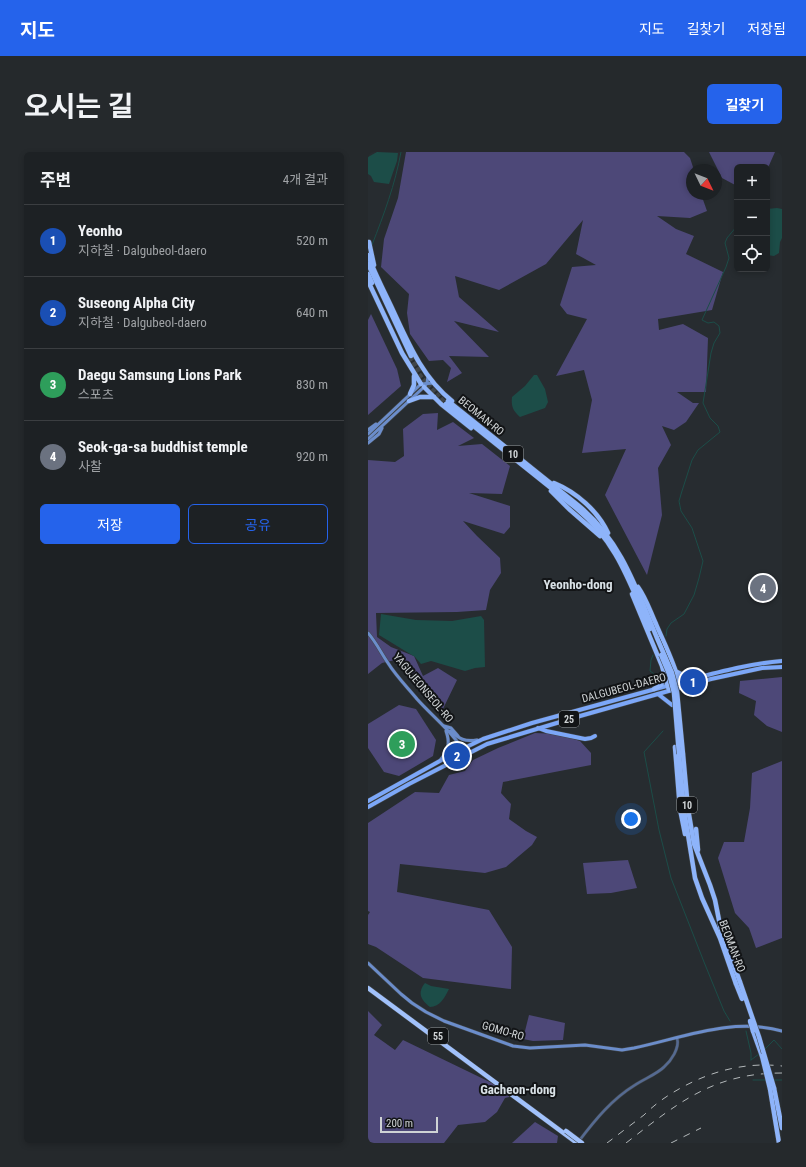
<!DOCTYPE html>
<html lang="ko">
<head>
<meta charset="utf-8">
<style>
  :root { --surface:#1d2124; --page:#25292c; --text:#f1f3f6; --muted:#a0a3a6; --line:#3b3e41; --accent:#2563eb }
  body { margin:0; font-family:"Roboto Condensed","Noto Sans KR",sans-serif; background:var(--page); color:var(--text) }
  .controls { position:absolute; right:12px; top:12px; display:grid; overflow:hidden; border-radius:6px; box-shadow:0 2px 6px #0003 }
  .controls button { width:36px; height:36px; display:grid; place-items:center; padding:0; border:0; border-bottom:1px solid var(--line); background:var(--surface); color:var(--text); font:20px sans-serif }
  .compass { position:absolute; left:318px; top:12px; width:36px; height:36px; border-radius:50%; background:var(--surface); box-shadow:0 2px 6px #0003; rotate:133deg }
  .scale { position:absolute; left:12px; bottom:10px; width:58px; box-sizing:border-box; padding-left:4px; border:2px solid #cfd3d5; border-top:0; font-size:11px; line-height:14px; white-space:nowrap; color:#cfd3d5; -webkit-text-stroke:3px #121416; paint-order:stroke }
  .you { position:absolute; left:263px; top:667px; width:14px; height:14px; margin:-10px; border:3px solid #fff; border-radius:50%; background:#1a73e8; box-shadow:0 0 0 6px #1a73e833 }
  .badge { display:grid; place-items:center; width:26px; height:26px; border-radius:50%; background:var(--accent); color:#fff; font-size:13px; font-weight:700 }
  .pin { position:absolute; translate:-50% -50%; border:2px solid #fff; box-shadow:0 1px 4px #0006 }
  .list { margin:0; padding:0; list-style:none }
  h2 { display:flex; justify-content:space-between; align-items:center; height:52px; margin:0; padding:0 16px; font-size:17px }
  h2 small { font-size:13px; font-weight:400; color:var(--muted) }
  .list li { display:grid; grid-template-columns:26px 1fr auto; gap:12px; align-items:center; box-sizing:border-box; height:72px; padding:0 16px; border-top:1px solid var(--line) }
  .list b { display:block; font-size:15px; white-space:nowrap }
  .list p { margin:0; font-size:13px; white-space:nowrap; color:var(--muted) }
  .list em { font-size:13px; font-style:normal; color:var(--muted) }
  .actions { display:flex; gap:8px; padding:12px 16px }
  .actions a { flex:1; padding:9px 0; border:1px solid var(--accent); border-radius:6px; text-align:center; font-size:14px; color:var(--accent) }
  .actions .main { background:var(--accent); color:#fff }
  .icon { flex:none; width:22px; height:22px; fill:none; stroke:currentColor; stroke-width:2; stroke-linecap:round; stroke-linejoin:round }
  .map { position:relative; flex:none; width:414px; height:991px; overflow:hidden; border-radius:6px }
  header { display:flex; align-items:center; gap:24px; box-sizing:border-box; height:56px; padding:0 20px; background:var(--accent); color:#fff }
  header strong { font-size:19px }
  nav { display:flex; gap:22px; margin-inline-start:auto; font-size:14px }
  .intro { display:flex; align-items:center; justify-content:space-between; box-sizing:border-box; height:96px; padding:0 24px }
  h1 { margin:0; font-size:28px }
  .button { padding:10px 18px; border-radius:6px; background:var(--accent); color:#fff; font-size:14px; font-weight:700 }
  main { display:flex; gap:24px; padding:0 24px }
  aside { flex:1; background:var(--surface); border-radius:6px; box-shadow:0 2px 6px #0003 }
  .map>svg:first-child { display:block }
</style>
</head>
<body>
<header>
<strong>지도</strong>
<nav><a>지도</a><a>길찾기</a><a>저장됨</a></nav>
</header>
<div class="intro"><h1>오시는 길</h1><a class="button">길찾기</a></div>
<main>
<aside>
<h2>주변<small>4개 결과</small></h2>
<ul class="list">
<li><span class="badge" style="background:#1a4fb4">1</span><div><b>Yeonho</b><p>지하철 · Dalgubeol-daero</p></div><em>520 m</em></li>
<li><span class="badge" style="background:#1a4fb4">2</span><div><b>Suseong Alpha City</b><p>지하철 · Dalgubeol-daero</p></div><em>640 m</em></li>
<li><span class="badge" style="background:#2e9e5b">3</span><div><b>Daegu Samsung Lions Park</b><p>스포츠</p></div><em>830 m</em></li>
<li><span class="badge" style="background:#6b7280">4</span><div><b>Seok-ga-sa buddhist temple</b><p>사찰</p></div><em>920 m</em></li>
</ul>
<div class="actions"><a class="main">저장</a><a>공유</a></div>
</aside>
<div class="map">
<svg width="414" height="991" viewBox="0 0 414 991">
  <rect width="100%" height="100%" fill="#272c30"/>
  <!-- green -->
  <g fill="#4d4878">
    <polygon points="38,0 316,0 322,6 326,18 324,18 324,42 333,42 339,59 322,66 289,64 308,77 326,84 318,102 355,120 344,158 290,167 291,178 315,172 340,186 338,240 309,240 325,251 331,251 318,270 306,278 294,274 303,293 290,316 294,363 279,423 237,343 258,297 214,301 224,248 216,218 188,224 219,167 199,162 192,153 204,115 228,113 208,102 215,68 178,112 131,138 87,124 91,145 131,180 86,169 121,205 81,204 94,221 79,230 83,216 75,208 61,209 42,182 39,161 41,142 13,115 16,87 30,46"/>
    <polygon points="341,0 407,0 399,18 399,15 369,15 369,34 354,26"/>
    <polygon points="3,162 29,217 33,234 0,263 0,168"/>
    <polygon points="70,261 69,278 85,270 106,286 90,294 114,292 142,314 134,342 101,341 142,354 142,375 136,382 95,369 109,384 132,406 133,421 122,438 118,458 89,460 8,461 9,485 23,495 46,504 55,524 70,516 89,528 73,561 27,508 14,511 0,522 0,308 27,310 36,304 35,277 55,262"/>
    <polygon points="414,525 414,580 399,574 386,563 388,549 371,541 372,529"/>
    <polygon points="31,553 48,557 68,588 65,604 31,624 16,620 0,596 0,572"/>
    <polygon points="167,581 190,582 212,589 223,601 223,613 135,630 133,641 143,652 141,667 158,679 169,685 164,693 138,715 117,721 32,712 29,740 121,758 144,795 143,837 55,826 8,795 0,792 0,763 2,760 0,759 0,671 47,640 71,641 81,623 97,619 105,608 130,596"/>
    <polygon points="414,609 414,786 388,796 381,776 367,761 350,706 356,690 376,690 382,656 384,621"/>
    <polygon points="260,708 269,736 243,741 219,742 215,711"/>
    <polygon points="0,859 14,873 6,883 27,898 35,888 128,933 141,943 141,945 137,946 129,960 117,970 90,973 76,991 0,991"/>
    <polygon points="161,863 197,871 195,888 165,889 155,887"/>
    <polygon points="167,970 190,984 189,991 144,991"/>
  </g>
  <!-- water -->
  <g fill="#1c4d48">
    <polygon points="9,0 30,1 29,9 21,32 6,30 3,24 0,22 0,5"/>
    <polygon points="409,56 414,57 414,86 412,90 411,101 406,104 399,103 399,57"/>
    <path d="M 166,223 L 169,223 L 177,237 L 180,250 L 177,256 L 152,265 C 145,259 143,254 144,245 L 157,234 Z"/>
    <polygon points="13,462 48,468 84,469 113,464 116,468 117,515 107,516 97,519 63,509 53,512 47,505 11,483"/>
    <path d="M 57,831 L 63,834 L 81,837 C 77,845 72,855 62,855 C 53,848 49,841 57,831 Z"/>
  </g>
  <g fill="none" stroke-linecap="round" stroke-linejoin="round">
    <!-- stream -->
    <g stroke="#1c4d48" stroke-width="1">
      <path d="M 4,93 C 16,62 27,33 33,0"/>
      <polyline points="298,484 299,477 303,471 316,462 326,443 331,426 335,409 324,376 313,359 311,349 314,339 324,308 330,298 352,280 350,274 342,266 335,251 343,201 346,191 352,181 351,174 346,170 340,171 334,168 358,115 361,106 357,91 359,86 369,74"/>
      <polyline points="285,503 283,508 282,519 289,524"/>
      <polyline points="295,579 276,600 291,678 303,726 336,810 356,859 362,869"/>
      <polyline points="378,879 383,901 383,908"/>
      <polyline points="396,898 406,888 414,897"/>
      <polyline points="383,908 391,902"/>
      <polyline points="385,928 398,928"/>
      <polyline points="406,928 414,928"/>
    </g>
    <!-- trunk-tunnel -->
    <g stroke="#404549" stroke-width="4.5" stroke-dasharray="4.5 2" stroke-linecap="butt">
      <polyline points="43,204 53,220"/>
      <polyline points="40,206 54,226 78,252"/>
    </g>
    <defs>
      <path id="tertiary" d="M 211,989 C 227,968 244,947 267,933 C 276,927 289,922 296,915 C 303,909 312,896 309,886"/>
      <g id="secondary">
        <polyline points="0,278 8,272"/>
        <polyline points="0,282 53,232 66,231"/>
        <polyline points="0,287 56,235 59,231 60,224"/>
        <polyline points="0,291 11,282 14,276"/>
        <path d="M 0,481 C 8,490 13,501 20,511 C 28,524 40,536 49,547 C 65,565 87,582 98,603"/>
        <polyline points="76,574 83,576 90,584"/>
        <path d="M 82,579 C 92,587 96,590 109,588"/>
        <path d="M 73,607 C 81,598 82,590 78,579"/>
        <path d="M 0,811 L 33,842 L 44,851 L 58,860 L 76,869 L 145,894 L 162,896 L 217,893 L 254,898 L 266,896 C 314,886 364,865 414,879"/>
      </g>
      <g id="primary">
        <path d="M 309,531 C 344,522 378,512 414,509"/>
        <polyline points="290,542 304,553"/>
        <polyline points="170,576 178,579 217,587 223,586 227,584"/>
        <polyline points="0,649 88,600 115,587 164,571 302,533"/>
        <polyline points="0,655 41,632 119,592 212,564 343,527 394,516 414,515"/>
      </g>
      <g id="trunk">
        <polyline points="1,90 6,113"/>
        <path d="M 0,103 C 6,120 15,137 23,154 C 39,188 53,224 84,249"/>
        <polyline points="0,112 43,204"/>
        <polyline points="0,122 4,131"/>
        <polyline points="0,129 34,201 53,232"/>
        <polyline points="56,235 73,252 103,276"/>
        <polyline points="42,242 46,233 46,224"/>
        <polyline points="41,249 52,245 66,245"/>
        <path d="M 80,249 L 211,354 C 254,390 268,436 289,486"/>
        <path d="M 78,252 L 208,356 C 250,391 261,430 282,477"/>
        <path d="M 186,331 C 208,340 230,359 240,381"/>
        <polyline points="183,339 201,357 232,384"/>
        <path d="M 270,435 C 278,446 282,459 288,472 C 296,491 306,510 311,530"/>
        <polyline points="264,442 294,514 301,538"/>
        <polyline points="309,520 323,527"/>
        <polyline points="286,537 293,533 297,524"/>
        <polyline points="307,595 312,657 317,682"/>
        <polyline points="311,602 316,658 327,726 334,746 352,786 368,832"/>
        <polyline points="315,602 320,657 326,692 342,733 347,748 353,778 372,830"/>
        <polyline points="328,677 330,698"/>
        <polyline points="385,879 394,904"/>
        <polyline points="406,936 414,976"/>
        <polyline points="402,937 411,991"/>
      </g>
      <polyline id="motorway" points="0,836 209,991"/>
    </defs>
    <!-- tertiary casing -->
    <use href="#tertiary" stroke="#42474a" stroke-width="3.5"/>
    <!-- secondary casing -->
    <use href="#secondary" stroke="#42474a" stroke-width="4"/>
    <!-- primary casing -->
    <use href="#primary" stroke="#42474a" stroke-width="5"/>
    <!-- trunk casing -->
    <use href="#trunk" stroke="#42474a" stroke-width="5.5"/>
    <!-- motorway casing -->
    <use href="#motorway" stroke="#42474a" stroke-width="5.5"/>
    <!-- tertiary -->
    <use href="#tertiary" stroke="#556a91" stroke-width="2.5"/>
    <!-- secondary -->
    <use href="#secondary" stroke="#6b8dcb" stroke-width="3"/>
    <!-- primary -->
    <use href="#primary" stroke="#7ca7f8" stroke-width="4"/>
    <!-- trunk -->
    <use href="#trunk" stroke="#8eb4fa" stroke-width="4.5"/>
    <!-- motorway -->
    <use href="#motorway" stroke="#a1c1fb" stroke-width="4.5"/>
    <!-- rail -->
    <g stroke="#b3b8ba" stroke-width="1" stroke-dasharray="7 7" stroke-linecap="butt">
      <path d="M 239,991 C 251,982 264,972 276,963 C 282,957 288,952 295,947 C 330,923 371,909 414,914"/>
      <path d="M 258,991 C 310,951 345,921 414,921"/>
      <polyline points="303,991 333,976"/>
    </g>
    <defs>
      <g id="trunk-bridge">
        <polyline points="289,486 304,521 309,540 315,602"/>
        <polyline points="293,503 301,522 306,541 311,602"/>
        <polyline points="372,830 391,885 406,936"/>
        <polyline points="368,832 374,847"/>
        <polyline points="382,869 385,879"/>
        <polyline points="394,904 402,937"/>
      </g>
      <polyline id="motorway-bridge" points="198,979 214,991"/>
    </defs>
    <!-- trunk-bridge casing -->
    <use href="#trunk-bridge" stroke="#42474a" stroke-width="5.5" stroke-linecap="butt"/>
    <!-- motorway-bridge casing -->
    <use href="#motorway-bridge" stroke="#42474a" stroke-width="5.5" stroke-linecap="butt"/>
    <!-- trunk-bridge -->
    <use href="#trunk-bridge" stroke="#8eb4fa" stroke-width="4.5"/>
    <!-- motorway-bridge -->
    <use href="#motorway-bridge" stroke="#a1c1fb" stroke-width="4.5"/>
  </g>
  <g text-anchor="middle" dominant-baseline="central" stroke-width="4" stroke-linejoin="round" paint-order="stroke">
    <!-- shield labels -->
    <g fill="#121416" stroke="#969a9c" stroke-width="1">
      <rect x="135" y="294" width="20" height="16" rx="3"/>
      <rect x="191" y="559" width="20" height="16" rx="3"/>
      <rect x="309" y="645" width="20" height="16" rx="3"/>
      <rect x="60" y="876" width="20" height="16" rx="3"/>
    </g>
    <g font-size="10" font-weight="bold" fill="#cfd3d5">
      <text x="145" y="302">10</text>
      <text x="201" y="567">25</text>
      <text x="319" y="653">10</text>
      <text x="70" y="884">55</text>
    </g>
    <!-- street labels -->
    <g font-size="11" fill="#cfd3d5" stroke="#121416">
      <text transform="translate(113 264) rotate(39)">BEOMAN-RO</text>
      <text transform="translate(55 536) rotate(50)">YAGUJEONSEOL-RO</text>
      <text transform="translate(256 536) rotate(-15)">DALGUBEOL-DAERO</text>
      <text transform="translate(364 794) rotate(69)">BEOMAN-RO</text>
      <text transform="translate(135 879) rotate(16)">GOMO-RO</text>
    </g>
    <!-- quarter labels -->
    <g font-size="13" font-weight="bold" fill="#dae2e7" stroke="#121416">
      <text x="210" y="432">Yeonho-dong</text>
      <text x="150" y="937">Gacheon-dong</text>
    </g>
  </g>
</svg>
<div class="controls">
<button>+</button>
<button>−</button>
<button><svg class="icon" aria-label="locate" viewBox="0 0 24 24"><circle cx="12" cy="12" r="6"/><path d="M12 2v4M12 18v4M2 12h4M18 12h4"/></svg></button>
</div>
<svg class="compass" viewBox="-18 -18 36 36"><path d="M0-13l5 13h-10z" fill="#e53935"/><path d="M0 13l5-13h-10z" fill="#a0a3a6"/></svg>
<div class="scale">200 m</div>
<div class="you"></div>
<div class="pin badge" style="left:325px;top:530px;background:#1a4fb4">1</div>
<div class="pin badge" style="left:89px;top:604px;background:#1a4fb4">2</div>
<div class="pin badge" style="left:34px;top:592px;background:#2e9e5b">3</div>
<div class="pin badge" style="left:395px;top:436px;background:#6b7280">4</div>
</div>
</main>
</body>
</html>
